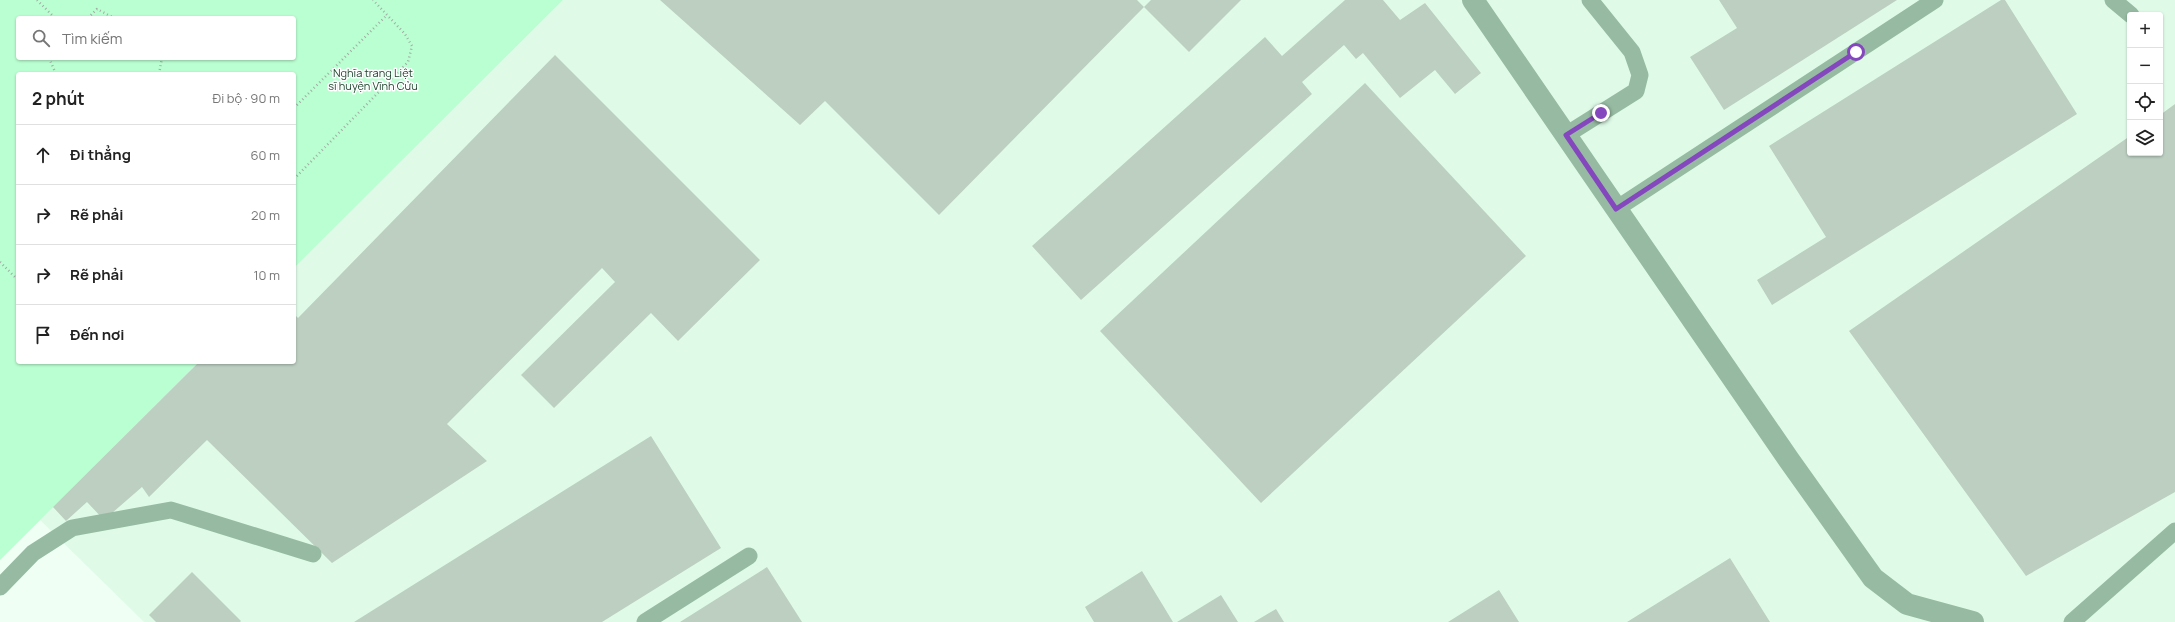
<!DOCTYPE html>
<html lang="vi">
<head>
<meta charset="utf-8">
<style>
  :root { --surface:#fff; --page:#f2f2f2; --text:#222; --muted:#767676; --line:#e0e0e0 }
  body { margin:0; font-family:Manrope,sans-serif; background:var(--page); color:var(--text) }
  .controls { position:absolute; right:12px; top:12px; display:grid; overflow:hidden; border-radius:4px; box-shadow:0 1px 3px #0004 }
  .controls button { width:36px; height:36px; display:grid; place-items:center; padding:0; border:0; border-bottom:1px solid var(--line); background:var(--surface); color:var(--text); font:20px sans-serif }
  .stop { position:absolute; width:12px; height:12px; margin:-9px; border:3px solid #8547bd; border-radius:50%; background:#fff }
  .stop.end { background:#8547bd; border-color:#fff; box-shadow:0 1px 4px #0008 }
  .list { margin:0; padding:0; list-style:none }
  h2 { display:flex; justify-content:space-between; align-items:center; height:52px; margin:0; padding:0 16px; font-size:17px }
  h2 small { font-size:13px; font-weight:400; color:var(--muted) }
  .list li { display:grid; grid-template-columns:26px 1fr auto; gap:12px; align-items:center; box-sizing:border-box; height:60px; padding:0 16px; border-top:1px solid var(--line) }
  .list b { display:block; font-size:15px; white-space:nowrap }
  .list em { font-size:13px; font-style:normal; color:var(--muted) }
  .icon { flex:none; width:22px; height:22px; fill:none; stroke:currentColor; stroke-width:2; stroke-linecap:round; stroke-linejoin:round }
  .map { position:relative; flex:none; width:2175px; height:622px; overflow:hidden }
  .search { position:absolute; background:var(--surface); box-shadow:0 1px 3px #0004; left:16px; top:16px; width:280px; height:44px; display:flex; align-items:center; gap:10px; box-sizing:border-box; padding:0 14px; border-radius:4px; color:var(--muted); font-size:15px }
  .panel { position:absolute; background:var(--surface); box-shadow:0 1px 3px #0004; left:16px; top:72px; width:280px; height:292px; border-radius:4px }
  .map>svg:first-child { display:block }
</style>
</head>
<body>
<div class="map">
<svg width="2175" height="622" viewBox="0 0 2175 622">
  <rect width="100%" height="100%" fill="#effff3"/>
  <!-- built -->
  <path fill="#dffbe8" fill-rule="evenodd" d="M 563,0 L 2175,0 L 2175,622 L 144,622 L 40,520 L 199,362 L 294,362 L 294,268 ZM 2130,15 L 2160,15 L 2160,153 L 2130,153 Z"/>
  <!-- green -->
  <path fill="#baffd1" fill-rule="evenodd" d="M 0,0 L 563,0 L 294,268 L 294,74 L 18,74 L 18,362 L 199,362 L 0,560 ZM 18,18 L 294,18 L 294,58 L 18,58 Z"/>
  <!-- building -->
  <g fill="#bccfc1">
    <polygon points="660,0 1137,0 1144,7 939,215 825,101 800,125"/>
    <polygon points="1151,0 1241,0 1189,52 1144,7"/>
    <polygon points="1345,0 1383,0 1400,20 1425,3 1481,73 1455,94 1435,70 1400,98 1363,53 1356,59 1344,45 1302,82 1312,94 1081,300 1032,246 1265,37 1282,56"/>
    <polygon points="1719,0 1897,0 1724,110 1690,57 1737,28"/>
    <polygon points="2001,0 2005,0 2077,114 1772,305 1757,280 1826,237 1769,146"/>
    <polygon points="555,55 760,260 678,341 651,313 554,408 521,375 615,282 602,268 447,424 487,461 332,563 207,440 149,497 142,487 104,520 87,502 66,521 53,507 199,362 294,362 294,314 298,318"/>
    <polygon points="1365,83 1526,256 1261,503 1100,331"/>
    <polygon points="2175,104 2175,492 2026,576 1849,331 2130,136 2130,153 2160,153 2160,115"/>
    <polygon points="651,436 721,548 602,622 354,622"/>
    <polygon points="1730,558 1770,622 1627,622"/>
    <polygon points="767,567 802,622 680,622"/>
    <polygon points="1142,571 1173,622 1094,622 1085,607"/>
    <polygon points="192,572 241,621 240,622 156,622 149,615"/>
    <polygon points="1499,590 1519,622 1448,622"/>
    <polygon points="1221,595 1238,622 1177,622"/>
    <polygon points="1276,609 1284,622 1254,622"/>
  </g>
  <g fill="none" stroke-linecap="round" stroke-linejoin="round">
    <!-- path -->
    <g stroke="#a1aea4" stroke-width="2.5" stroke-dasharray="1 3" stroke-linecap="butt">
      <polyline points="37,0 55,18"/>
      <polyline points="88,18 97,9 114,18"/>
      <polyline points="49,58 56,74"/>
      <polyline points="159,74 162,58"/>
      <polyline points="294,108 387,15"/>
      <polyline points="294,179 408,62 412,46 405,34 373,0"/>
      <polyline points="0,262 18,280"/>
    </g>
    <!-- service -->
    <g stroke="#96bba2" stroke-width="17">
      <polyline points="2113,0 2131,15"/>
      <polyline points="1566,135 1636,91 1640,75 1632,52 1590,0"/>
      <polyline points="1616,209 1935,0"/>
      <polyline points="0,587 33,553 72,528 171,510 313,554"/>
      <polyline points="645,622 749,556"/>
      <polyline points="2072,622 2175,531"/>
    </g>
    <!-- minor -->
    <polyline stroke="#96bba2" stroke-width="22" points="1473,0 1789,460 1873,578 1907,604 1973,622"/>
  </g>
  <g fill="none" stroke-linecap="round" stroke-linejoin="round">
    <!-- route -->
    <polyline stroke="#8547bd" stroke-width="5" points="1601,113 1566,135 1616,209 1856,52"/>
  </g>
  <g text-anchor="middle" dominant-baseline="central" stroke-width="3" stroke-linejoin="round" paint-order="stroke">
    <!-- park labels -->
    <g font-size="11" fill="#1e442d" stroke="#fff">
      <text x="373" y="72">Nghĩa trang Liệt<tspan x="373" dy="13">sĩ huyện Vĩnh Cửu</tspan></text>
    </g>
  </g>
</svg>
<div class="controls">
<button>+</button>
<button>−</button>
<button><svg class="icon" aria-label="locate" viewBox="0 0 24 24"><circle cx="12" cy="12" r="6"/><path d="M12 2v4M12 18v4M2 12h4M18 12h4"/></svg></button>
<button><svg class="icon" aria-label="layers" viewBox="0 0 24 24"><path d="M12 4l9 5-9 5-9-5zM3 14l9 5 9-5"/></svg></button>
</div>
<div class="stop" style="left:1856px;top:52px"></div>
<div class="stop end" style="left:1601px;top:113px"></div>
<div class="search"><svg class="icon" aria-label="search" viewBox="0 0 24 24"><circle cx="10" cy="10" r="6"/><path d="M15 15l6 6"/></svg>Tìm kiếm</div>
<section class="panel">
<h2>2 phút<small>Đi bộ · 90 m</small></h2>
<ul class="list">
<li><svg class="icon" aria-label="ahead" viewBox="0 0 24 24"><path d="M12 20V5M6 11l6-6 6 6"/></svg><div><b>Đi thẳng</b></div><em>60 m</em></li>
<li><svg class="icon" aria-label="right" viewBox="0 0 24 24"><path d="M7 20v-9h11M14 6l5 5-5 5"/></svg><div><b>Rẽ phải</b></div><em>20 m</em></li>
<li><svg class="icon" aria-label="right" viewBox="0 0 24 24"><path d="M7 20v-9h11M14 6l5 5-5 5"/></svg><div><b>Rẽ phải</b></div><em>10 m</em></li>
<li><svg class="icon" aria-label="arrive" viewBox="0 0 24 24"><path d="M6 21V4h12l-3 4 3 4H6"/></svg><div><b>Đến nơi</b></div></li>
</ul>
</section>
</div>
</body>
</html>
